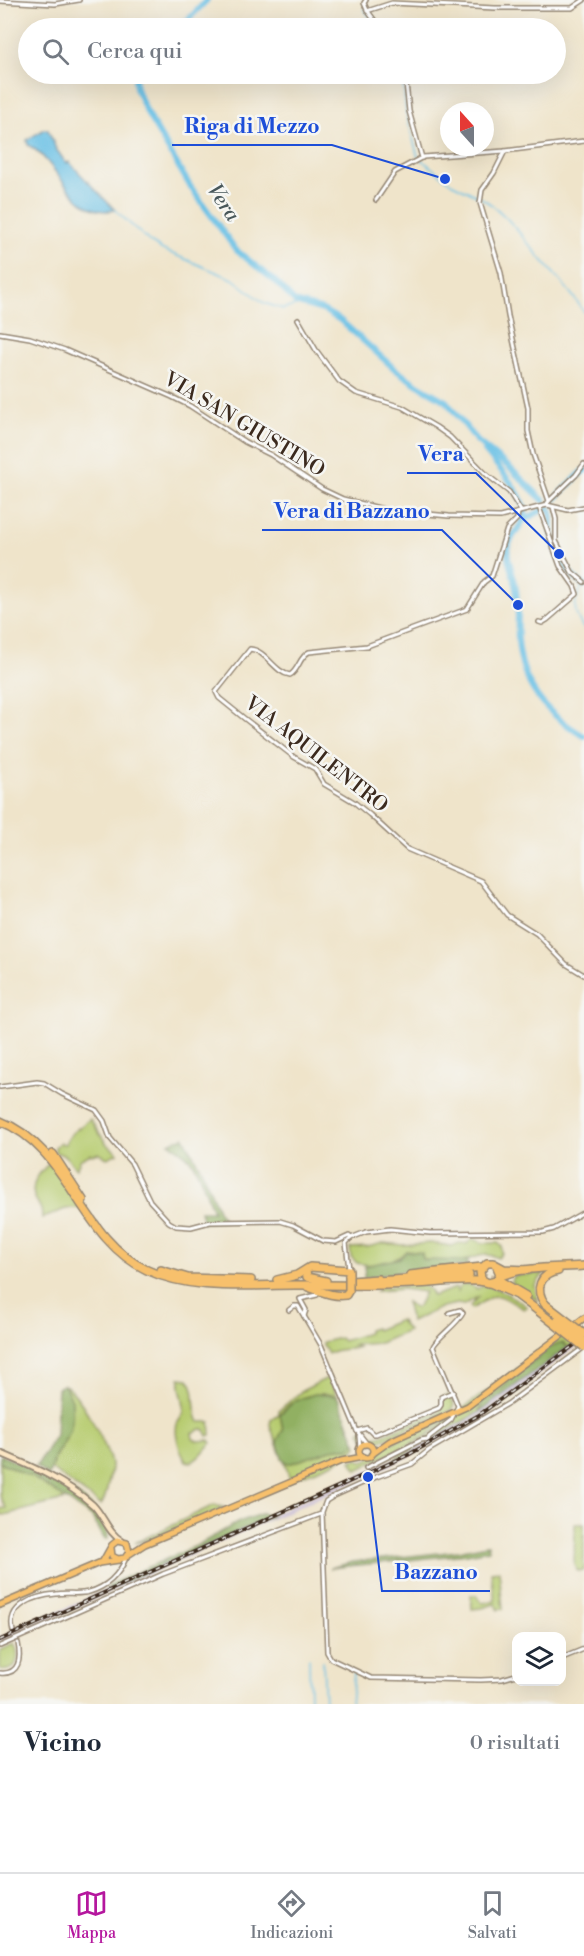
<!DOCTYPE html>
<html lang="it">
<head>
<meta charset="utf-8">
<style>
  :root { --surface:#fff; --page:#f2f2f3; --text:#1f2937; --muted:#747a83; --line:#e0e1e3; --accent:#b5179e }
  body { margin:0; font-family:"Libre Bodoni",serif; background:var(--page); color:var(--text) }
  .controls { position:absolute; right:18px; bottom:18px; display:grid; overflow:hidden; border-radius:12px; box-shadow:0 6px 24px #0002 }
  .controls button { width:54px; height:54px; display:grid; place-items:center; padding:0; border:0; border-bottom:2px solid var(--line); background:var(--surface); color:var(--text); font:30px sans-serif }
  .compass { position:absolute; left:440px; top:102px; width:54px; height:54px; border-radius:50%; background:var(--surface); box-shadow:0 6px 24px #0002; rotate:339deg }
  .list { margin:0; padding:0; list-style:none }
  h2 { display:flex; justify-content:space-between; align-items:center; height:78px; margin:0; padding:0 24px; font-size:26px }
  h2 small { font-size:20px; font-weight:400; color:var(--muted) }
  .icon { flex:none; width:33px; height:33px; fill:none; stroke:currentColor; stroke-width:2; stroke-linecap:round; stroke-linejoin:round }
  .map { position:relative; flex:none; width:584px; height:1704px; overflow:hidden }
  .search { position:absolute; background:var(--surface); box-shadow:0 6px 24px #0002; left:18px; right:18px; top:18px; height:66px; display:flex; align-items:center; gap:15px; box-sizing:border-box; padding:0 21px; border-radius:33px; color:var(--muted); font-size:22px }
  .sheet { height:168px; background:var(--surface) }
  nav { display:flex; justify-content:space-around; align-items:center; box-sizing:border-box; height:84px; border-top:2px solid var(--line); background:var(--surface); font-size:16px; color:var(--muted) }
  nav a { display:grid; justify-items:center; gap:3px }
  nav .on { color:var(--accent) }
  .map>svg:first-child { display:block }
</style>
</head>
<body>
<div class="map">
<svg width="584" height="1704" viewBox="0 0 584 1704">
  <rect width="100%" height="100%" fill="#f6f6f2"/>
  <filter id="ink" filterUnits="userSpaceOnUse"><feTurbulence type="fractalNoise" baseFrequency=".0167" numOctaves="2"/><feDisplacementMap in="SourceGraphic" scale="12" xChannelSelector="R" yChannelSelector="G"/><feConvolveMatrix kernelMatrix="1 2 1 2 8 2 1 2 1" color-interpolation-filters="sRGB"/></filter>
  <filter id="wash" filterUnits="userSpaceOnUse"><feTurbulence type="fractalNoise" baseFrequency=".008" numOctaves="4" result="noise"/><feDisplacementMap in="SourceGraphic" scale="24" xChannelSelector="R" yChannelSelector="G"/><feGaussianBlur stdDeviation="1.35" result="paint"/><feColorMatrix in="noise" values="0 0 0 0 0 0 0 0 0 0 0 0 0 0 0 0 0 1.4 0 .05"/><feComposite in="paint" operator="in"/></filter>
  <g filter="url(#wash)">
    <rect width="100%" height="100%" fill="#efe4ca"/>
    <!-- industrial -->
    <polygon fill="#cbbfd6" points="584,1336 584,1341 514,1393 480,1416 409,1457 0,1642 0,1638 407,1453 478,1413"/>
    <!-- green -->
    <g fill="#b7cc70" stroke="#797b47" stroke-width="1.5">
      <polygon points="90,1119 106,1143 118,1153 107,1158 99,1153 92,1155 91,1154 81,1159 76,1168 65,1156 55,1152 55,1147 59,1143 65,1144 72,1133"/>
      <path d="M 51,1162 L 81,1208 C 59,1207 60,1214 42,1218 C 42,1209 40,1207 36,1200 C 27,1186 41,1170 51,1162 Z"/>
      <path d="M 473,1239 L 483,1243 L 498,1243 L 502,1247 L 502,1253 L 498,1258 C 483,1250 471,1261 456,1262 C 446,1262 436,1260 427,1260 L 423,1259 L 422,1253 L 406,1251 C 398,1262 370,1267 357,1263 L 351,1257 L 350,1248 L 368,1247 L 383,1243 L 403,1245 L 431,1243 L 451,1246 L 459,1243 L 466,1244 Z"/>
      <polygon points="544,1273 535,1286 538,1301 511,1282 513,1276"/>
      <path d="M 467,1284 L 477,1289 L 485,1285 C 501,1290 514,1296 527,1307 L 524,1309 C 496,1294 500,1289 472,1309 L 470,1306 L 479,1296 L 464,1305 L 457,1304 L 442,1307 L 411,1322 L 406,1302 L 415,1308 L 418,1306 L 425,1292 L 403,1289 L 376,1291 L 380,1287 L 421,1285 L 429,1289 L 433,1296 L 456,1288 L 458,1292 L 460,1286 Z"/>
      <path d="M 400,1320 L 408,1331 L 380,1343 L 351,1345 L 358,1347 C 349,1351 338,1347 328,1354 L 323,1345 L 323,1342 L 340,1338 L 343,1341 L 368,1333 L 368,1330 L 375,1328 L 376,1330 Z"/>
      <polygon points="562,1336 573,1344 568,1347 566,1345 545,1350 538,1358 513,1375 505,1386 481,1402 479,1412 395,1460 399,1453 429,1437 454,1415"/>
      <path d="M 329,1377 L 337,1396 C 317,1390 293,1397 280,1414 L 283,1430 L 277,1441 L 280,1453 L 270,1425 L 271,1419 L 279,1414 L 279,1410 L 302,1391 Z"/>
      <path d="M 180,1378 L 188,1379 C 198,1390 191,1409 199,1422 L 210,1422 L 211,1435 L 208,1436 L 205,1430 L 201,1429 L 192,1433 L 193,1439 L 198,1441 L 210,1440 L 212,1443 C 204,1449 201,1458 191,1462 L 186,1461 C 180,1453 174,1433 177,1424 C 179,1420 183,1416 184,1411 C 185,1400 178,1390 180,1378 Z"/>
      <path d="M 64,1385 C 78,1390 110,1450 111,1465 C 111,1472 106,1500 101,1505 L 51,1469 C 54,1457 60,1450 66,1439 C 75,1423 75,1400 64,1385 Z"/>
      <polygon points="448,1395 454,1404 452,1410 382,1440 372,1443 366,1440 360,1432 364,1429 371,1436 380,1436 437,1412 442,1408 442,1399"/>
      <polygon points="450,1417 426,1436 357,1470 351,1461 357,1459 363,1461 369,1459 380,1448"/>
      <path d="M 356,1443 L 357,1446 C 342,1464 311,1471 290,1480 L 284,1460 L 292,1463 L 337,1448 L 349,1448 Z"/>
      <polygon points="0,1462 30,1476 65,1498 64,1500 4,1515 0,1514 0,1509 6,1508 0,1496"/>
      <polygon points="214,1505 225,1508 148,1540 135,1543"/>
      <polygon points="575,1524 584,1524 584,1570 577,1571 574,1565"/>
      <polygon points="499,1571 503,1609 498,1610 495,1604 482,1608 472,1609 471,1595 476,1595 482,1603 495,1601 491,1572"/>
      <path d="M 14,1643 C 21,1656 18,1673 0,1670 L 0,1649 Z"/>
    </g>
    <!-- forest -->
    <g fill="#91b062" stroke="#666d40" stroke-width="1.5">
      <path d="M 184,1137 L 203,1173 L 219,1212 L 225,1221 L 203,1223 L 200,1211 L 213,1211 C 206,1195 202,1176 192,1162 C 187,1154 176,1148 169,1143 Z"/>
      <polygon points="406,1251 422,1253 423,1259 427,1260 468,1261 468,1264 464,1266 409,1270 364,1278 365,1266 400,1258"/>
      <polygon points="559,1343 563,1343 568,1347 479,1412 482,1402 505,1386 513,1375 538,1358 545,1350"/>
      <polygon points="64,1385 72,1400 72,1415 70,1432 55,1456 49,1475 36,1467 56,1435 58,1387"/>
      <polygon points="315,1394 337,1396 356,1443 349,1448 337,1448 292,1463 287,1463 282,1458 277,1441 283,1430 280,1414 296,1400"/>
      <path d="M 0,1455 C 29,1468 111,1500 108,1539 L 105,1539 C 99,1535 97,1524 92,1517 L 39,1481 L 0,1462 Z"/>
      <polygon points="261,1514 272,1516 107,1590 108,1586 117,1581 196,1546 239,1522"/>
      <polygon points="488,1545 489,1550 467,1554 330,1568 353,1562 458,1551"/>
    </g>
    <!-- water -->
    <path fill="#68c0e5" stroke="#527582" stroke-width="1.5" d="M 44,129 L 48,130 L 56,149 L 66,163 L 69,162 L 115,210 C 72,219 59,161 28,145 L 27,140 Z"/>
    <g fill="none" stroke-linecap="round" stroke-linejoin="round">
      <!-- stream -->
      <g stroke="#68c0e5" stroke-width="1.5">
        <polyline points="364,8 377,28"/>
        <polyline points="402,74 406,113 418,157"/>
        <polyline points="421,159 451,183 479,197"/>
        <path d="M 481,198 C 505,211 520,235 537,254 C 553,274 571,290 584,312"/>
        <polyline points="115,210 150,242 163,250 233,279 264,303 283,309 299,305"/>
        <path d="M 583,585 C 573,603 572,611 584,629"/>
        <polyline points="309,1658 310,1704"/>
        <polyline points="323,1661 325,1704"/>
        <polyline points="351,1704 354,1673"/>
      </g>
      <!-- river -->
      <g stroke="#68c0e5" stroke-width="6">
        <polyline points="180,28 207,0"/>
        <polyline points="137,74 135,80 136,88 149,117 190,186 236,250 276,282 295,302 323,310 340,320 396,370 418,385 446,401 477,441 509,467 544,501"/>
        <path d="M 485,451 C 496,465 524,494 525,511 C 526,523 510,535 508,548 C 506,559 512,569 514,579 C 516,587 517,594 517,602 C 519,614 517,626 518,639 C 521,686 545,713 584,736"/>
        <polyline points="554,500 584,470"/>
        <path d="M 549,508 C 554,518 551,522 552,532 C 552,550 569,577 584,585"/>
        <polyline points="521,522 544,509"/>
      </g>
    </g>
  </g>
  <g filter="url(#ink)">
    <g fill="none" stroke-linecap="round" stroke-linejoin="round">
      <!-- highway-tunnel -->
      <polyline stroke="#cbbfa8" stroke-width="7" stroke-dasharray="7 3.5" stroke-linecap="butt" points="469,1275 484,1276 501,1281"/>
      <defs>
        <g id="street">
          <polyline points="366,0 364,3 367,10 380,28"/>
          <polyline points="0,1 55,4 79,0"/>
          <polyline points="367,11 392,3 495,8 572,8 584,0"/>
          <polyline points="405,74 409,111 422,158"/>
          <polyline points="505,151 494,173 482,190 480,203 501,273 508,316 528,408 528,431 533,454 549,501 546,505"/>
          <polyline points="376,200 395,172 423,157 505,151 584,141"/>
          <polyline points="298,319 316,350 339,381 356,393 402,407 436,427 450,437 487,475 509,492 521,511"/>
          <polyline points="0,333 30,338 65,350 172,397 190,406 245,442 271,455 322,489 343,499 387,510 449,516 500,517 547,505 568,510 584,507"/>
          <polyline points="549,501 576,475 584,464"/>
          <polyline points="539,507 560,566 574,586 577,594 547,620 542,623 539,622"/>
          <polyline points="553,507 556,519 556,541 572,572 584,582"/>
          <path d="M 518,513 L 517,519 L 507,529 L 492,576 L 484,582 L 467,609 L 367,646 L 309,652 C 299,657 299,670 290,675 C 275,673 266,650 250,649 L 216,692 L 219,698 L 245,719 L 294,757 L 315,769 L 324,784 L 354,802 L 370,815 L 407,849 L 481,881 L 507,915 L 537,934 L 566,964 L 584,975"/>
          <polyline points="0,1087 37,1082 44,1083 62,1094 96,1110 104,1121 110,1138 132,1164 150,1201 169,1222 176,1226 191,1227 210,1222 280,1221 293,1225 323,1241 336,1242 349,1236 351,1238 366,1232 390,1229 430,1233 543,1232 554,1229 584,1212"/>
          <polyline points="349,1269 346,1243 351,1238"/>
          <polyline points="289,1310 294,1306 298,1306 321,1345 357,1431 367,1444"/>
          <polyline points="304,1316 306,1310 300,1299 317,1295"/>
          <polyline points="357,1431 367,1428 373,1434 376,1434 439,1408 441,1405 441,1397 453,1392"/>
          <polyline points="359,1436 360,1448"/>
          <path d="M 427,1443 L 429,1437 L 451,1420 L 458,1406 L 433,1347 C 436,1338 457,1325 463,1313 L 460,1310 L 449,1313"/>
          <polyline points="366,1468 421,1440 427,1439"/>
          <path d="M 13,1631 C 6,1605 35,1596 56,1594 C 67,1592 78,1595 89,1592 C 107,1587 119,1575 126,1558"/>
          <polyline points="0,1646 163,1574 321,1514"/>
          <polyline points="562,1658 584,1649"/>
          <path d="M 0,1673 C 20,1675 21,1658 18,1643"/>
          <polyline points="516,1675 502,1679 481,1680 371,1678 331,1659 327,1652 322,1512 326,1501 334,1496 376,1477 412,1464 429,1450 509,1403 583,1348"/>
        </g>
        <path id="secondary" d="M 0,1453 C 33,1467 66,1481 93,1505 C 104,1516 108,1533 122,1541"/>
        <g id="primary">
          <circle cx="366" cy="1451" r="7"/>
          <polyline points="372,1454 390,1441 468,1406 584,1318"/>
          <polyline points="128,1555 145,1544 341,1461 363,1457"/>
          <polyline points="103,1561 112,1545 117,1541 127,1543 129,1552 125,1558 118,1559 112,1556 111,1548"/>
          <polyline points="0,1605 99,1563 119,1560"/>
        </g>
        <g id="highway">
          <path d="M 0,1121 C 70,1148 79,1238 147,1270 C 192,1291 246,1285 295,1285 C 334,1285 373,1286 413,1284 C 436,1284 462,1278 485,1282"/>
          <polyline points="53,1154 83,1200"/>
          <polyline points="497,1267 500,1274 496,1281 488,1283 481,1279 480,1271 487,1263 493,1263 504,1269 528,1270"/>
          <polyline points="161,1270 188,1278 251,1280"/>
          <polyline points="306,1270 307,1277 326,1281"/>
          <polyline points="410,1275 482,1267"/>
          <path d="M 498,1278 C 518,1266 560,1268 584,1266"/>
          <polyline points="277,1280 297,1275 310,1267 349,1270 349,1276"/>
          <polyline points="351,1281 378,1279"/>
          <polyline points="376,1281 469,1275"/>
          <polyline points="502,1282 526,1296"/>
          <polyline points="490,1283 517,1295 537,1310"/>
          <path d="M 308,1287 C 321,1291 332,1297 346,1295 L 349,1290"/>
          <path d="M 545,1304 C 534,1289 540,1274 558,1271"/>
        </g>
      </defs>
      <!-- street casing -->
      <use href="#street" stroke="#958774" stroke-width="6"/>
      <!-- secondary casing -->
      <use href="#secondary" stroke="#958774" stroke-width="8"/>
      <!-- primary casing -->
      <use href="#primary" stroke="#958774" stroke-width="8"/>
      <!-- highway casing -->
      <use href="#highway" stroke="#958774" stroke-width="10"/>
      <!-- street -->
      <use href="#street" stroke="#fff" stroke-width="3"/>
      <!-- secondary -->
      <use href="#secondary" stroke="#fce6c4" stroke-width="4.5"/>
      <!-- primary -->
      <use href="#primary" stroke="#f7c06c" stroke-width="5"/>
      <!-- highway -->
      <use href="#highway" stroke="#f7c06c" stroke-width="7"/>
      <defs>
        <polyline id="rail" points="0,1640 408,1455 479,1415 584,1338"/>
      </defs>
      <!-- rail casing -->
      <use href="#rail" stroke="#3b2a1e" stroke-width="4"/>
      <!-- rail -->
      <use href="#rail" stroke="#f6f6f2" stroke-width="1.5" stroke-dasharray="4.5" stroke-linecap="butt"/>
      <defs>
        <g id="highway-bridge">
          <polyline points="349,1276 349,1290"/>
          <polyline points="545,1304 584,1334"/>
          <polyline points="537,1310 584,1347"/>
          <polyline points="558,1320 584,1341"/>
        </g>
      </defs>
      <!-- highway-bridge casing -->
      <use href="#highway-bridge" stroke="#958774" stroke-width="10" stroke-linecap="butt"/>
      <!-- highway-bridge -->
      <use href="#highway-bridge" stroke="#f7c06c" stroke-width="7"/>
    </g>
  </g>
  <g text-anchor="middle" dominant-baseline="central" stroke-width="5" stroke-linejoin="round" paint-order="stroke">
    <!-- street labels -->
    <g font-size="20" fill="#3b2a1e" stroke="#f6f6f2">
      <text transform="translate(244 425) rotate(31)">VIA SAN GIUSTINO</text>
      <text transform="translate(316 755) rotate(38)">VIA AQUILENTRO</text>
    </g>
    <!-- water labels -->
    <g font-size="21" font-style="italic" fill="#48575a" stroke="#f6f6f2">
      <text transform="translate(223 203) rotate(55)">Vera</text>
    </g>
  </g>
  <!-- callouts -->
  <path fill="none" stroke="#1d4ed8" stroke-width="2" d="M445 179L332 145H172M559 554L476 473H407M518 605L442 530H262M368 1477L382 1591H490"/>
  <g fill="#1d4ed8" stroke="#f6f6f2" stroke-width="2">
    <circle cx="445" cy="179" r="6"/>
    <circle cx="559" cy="554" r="6"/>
    <circle cx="518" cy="605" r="6"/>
    <circle cx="368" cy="1477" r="6"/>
  </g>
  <g font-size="21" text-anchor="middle" font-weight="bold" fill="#1d4ed8" stroke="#f6f6f2" stroke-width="5" stroke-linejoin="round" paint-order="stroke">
    <text x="252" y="133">Riga di Mezzo</text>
    <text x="441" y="461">Vera</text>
    <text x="352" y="518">Vera di Bazzano</text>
    <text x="436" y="1579">Bazzano</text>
  </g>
</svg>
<div class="controls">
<button><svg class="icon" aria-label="layers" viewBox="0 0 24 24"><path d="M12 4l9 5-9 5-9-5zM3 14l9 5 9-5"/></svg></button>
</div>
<svg class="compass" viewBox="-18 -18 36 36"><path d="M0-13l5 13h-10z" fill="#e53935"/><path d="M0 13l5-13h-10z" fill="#747a83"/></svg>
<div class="search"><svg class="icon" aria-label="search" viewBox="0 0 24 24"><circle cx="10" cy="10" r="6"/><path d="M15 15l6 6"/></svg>Cerca qui</div>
</div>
<section class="sheet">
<h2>Vicino<small>0 risultati</small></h2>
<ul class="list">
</ul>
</section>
<nav>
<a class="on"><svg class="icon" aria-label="map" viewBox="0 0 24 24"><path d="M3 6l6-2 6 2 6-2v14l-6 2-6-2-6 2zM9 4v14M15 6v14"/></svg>Mappa</a>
<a><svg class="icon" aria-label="directions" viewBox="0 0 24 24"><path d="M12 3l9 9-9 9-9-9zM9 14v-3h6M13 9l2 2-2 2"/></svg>Indicazioni</a>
<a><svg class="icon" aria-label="saved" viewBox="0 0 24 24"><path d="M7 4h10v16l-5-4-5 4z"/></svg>Salvati</a>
</nav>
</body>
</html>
